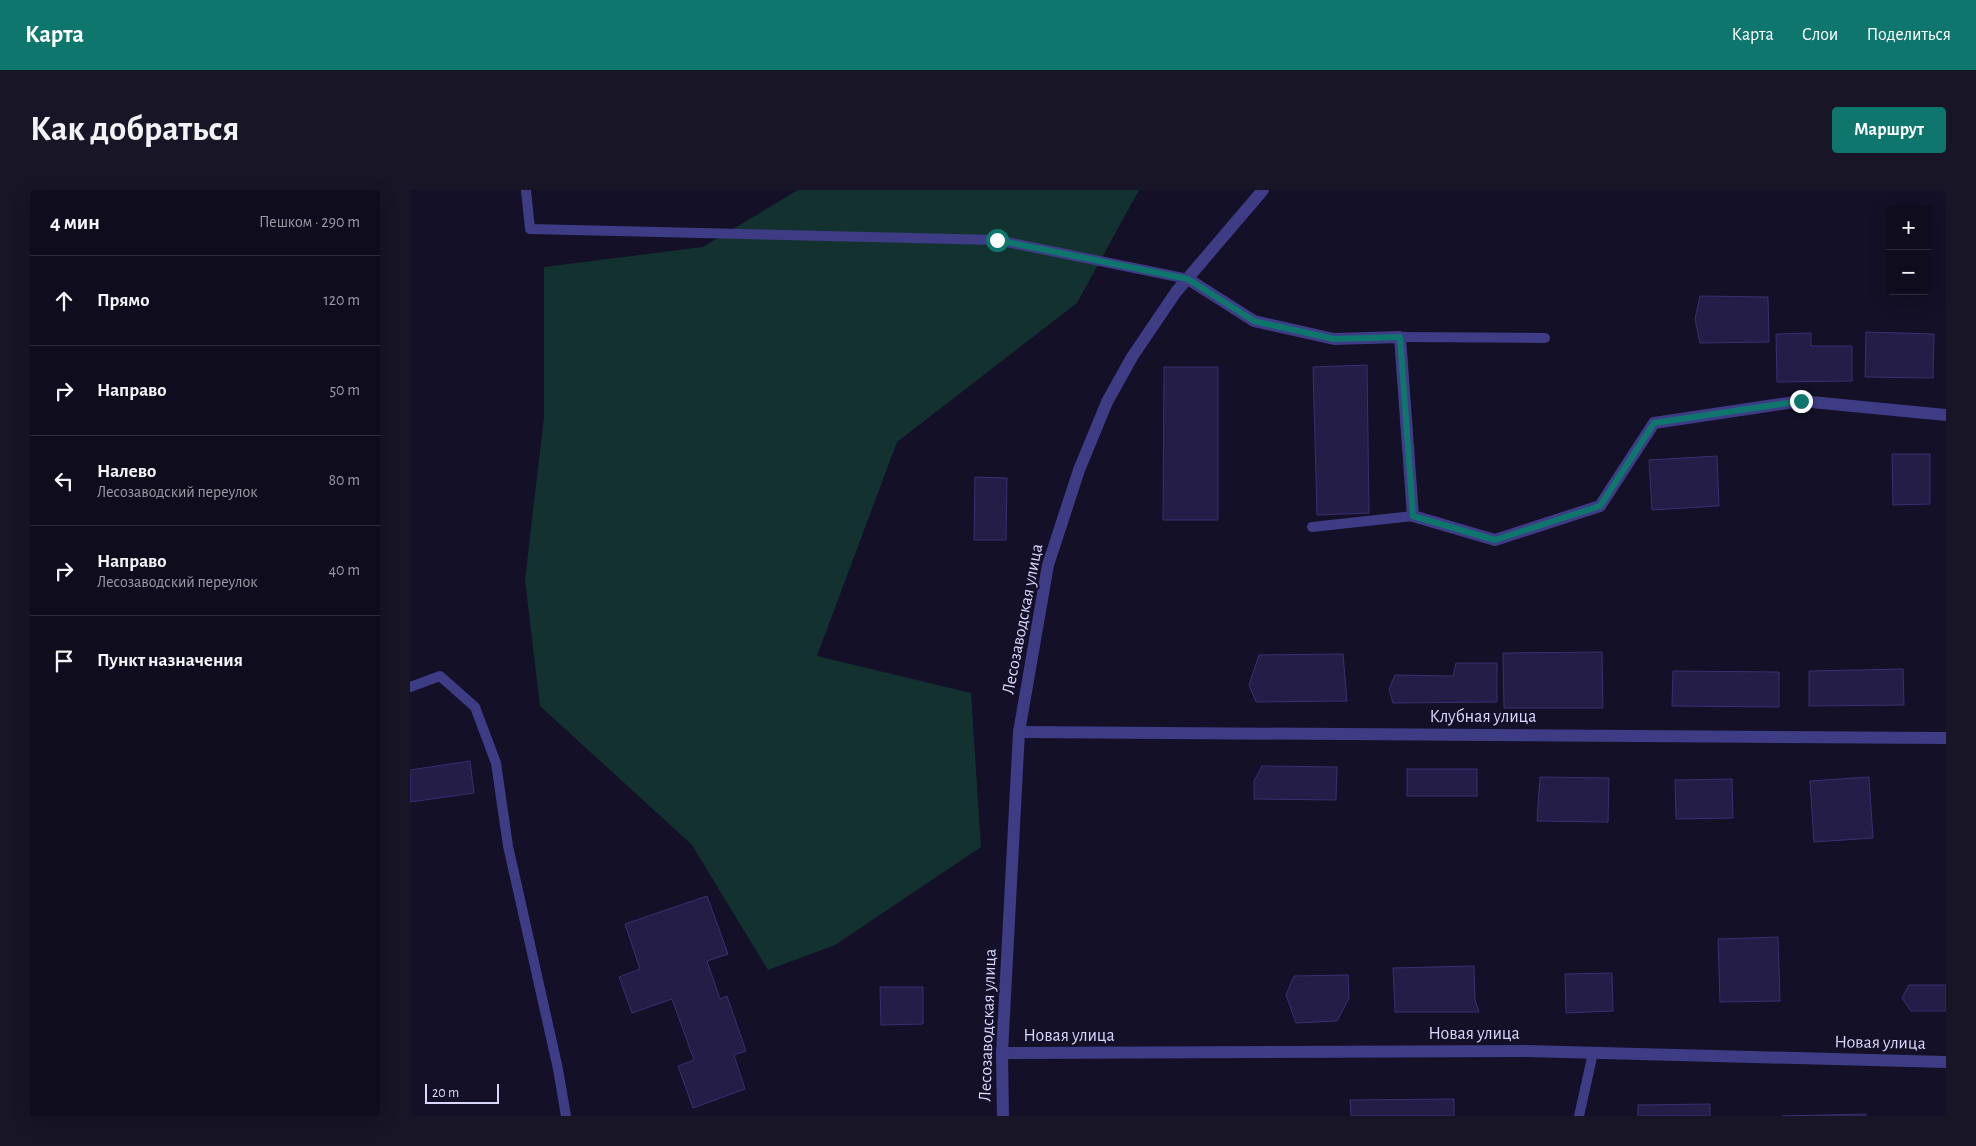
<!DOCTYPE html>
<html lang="ru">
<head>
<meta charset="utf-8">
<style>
  :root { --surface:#0e0c1d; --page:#171526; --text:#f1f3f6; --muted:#9b9ba4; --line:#2e2c3b; --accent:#0f766e }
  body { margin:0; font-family:"Alegreya Sans",sans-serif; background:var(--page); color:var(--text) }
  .controls { position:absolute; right:15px; top:15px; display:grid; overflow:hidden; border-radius:5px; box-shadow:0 5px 20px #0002 }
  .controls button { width:45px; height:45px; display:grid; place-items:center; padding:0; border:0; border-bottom:1px solid var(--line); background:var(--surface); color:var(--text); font:25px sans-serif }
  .scale { position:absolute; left:15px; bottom:12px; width:74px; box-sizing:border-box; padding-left:5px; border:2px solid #dad7fe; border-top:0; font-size:14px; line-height:18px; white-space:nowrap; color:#dad7fe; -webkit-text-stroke:4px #131027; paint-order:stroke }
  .stop { position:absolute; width:15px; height:15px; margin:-11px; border:4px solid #0f766e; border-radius:50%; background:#fff }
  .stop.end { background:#0f766e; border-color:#fff; box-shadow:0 1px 5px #0008 }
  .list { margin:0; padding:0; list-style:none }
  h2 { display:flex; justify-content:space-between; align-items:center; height:65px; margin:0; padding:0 20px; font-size:21px }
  h2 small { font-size:16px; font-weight:400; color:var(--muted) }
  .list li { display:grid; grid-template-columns:32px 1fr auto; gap:15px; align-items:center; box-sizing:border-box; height:90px; padding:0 20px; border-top:1px solid var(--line) }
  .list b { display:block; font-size:19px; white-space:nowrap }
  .list p { margin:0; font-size:16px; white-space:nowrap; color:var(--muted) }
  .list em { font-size:16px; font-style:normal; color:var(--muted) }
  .icon { flex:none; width:28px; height:28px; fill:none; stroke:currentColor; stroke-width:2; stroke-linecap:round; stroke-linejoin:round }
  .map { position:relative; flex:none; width:1536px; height:926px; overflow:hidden; border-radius:5px }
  header { display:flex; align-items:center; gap:30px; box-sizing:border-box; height:70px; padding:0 25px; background:var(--accent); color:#fff }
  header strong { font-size:24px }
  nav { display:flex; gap:28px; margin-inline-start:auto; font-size:18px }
  .intro { display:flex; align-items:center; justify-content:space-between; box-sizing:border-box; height:120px; padding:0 30px }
  h1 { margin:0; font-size:35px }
  .button { padding:12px 22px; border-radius:5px; background:var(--accent); color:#fff; font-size:18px; font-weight:700 }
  main { display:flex; gap:30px; padding:0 30px }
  aside { flex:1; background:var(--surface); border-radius:5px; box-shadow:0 5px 20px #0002 }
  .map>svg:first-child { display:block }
</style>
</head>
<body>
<header>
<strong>Карта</strong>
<nav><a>Карта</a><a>Слои</a><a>Поделиться</a></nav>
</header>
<div class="intro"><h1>Как добраться</h1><a class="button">Маршрут</a></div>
<main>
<aside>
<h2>4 мин<small>Пешком · 290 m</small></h2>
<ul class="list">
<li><svg class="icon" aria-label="ahead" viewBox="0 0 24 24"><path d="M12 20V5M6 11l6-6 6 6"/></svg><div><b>Прямо</b></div><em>120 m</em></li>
<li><svg class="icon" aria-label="right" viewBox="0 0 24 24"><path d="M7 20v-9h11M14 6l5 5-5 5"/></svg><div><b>Направо</b></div><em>50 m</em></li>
<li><svg class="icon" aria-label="left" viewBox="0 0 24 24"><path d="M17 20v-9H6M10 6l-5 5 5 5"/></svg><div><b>Налево</b><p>Лесозаводский переулок</p></div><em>80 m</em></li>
<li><svg class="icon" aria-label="right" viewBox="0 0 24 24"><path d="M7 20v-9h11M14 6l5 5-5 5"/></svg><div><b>Направо</b><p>Лесозаводский переулок</p></div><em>40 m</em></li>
<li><svg class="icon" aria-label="arrive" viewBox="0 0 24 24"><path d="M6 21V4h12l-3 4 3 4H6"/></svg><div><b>Пункт назначения</b></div></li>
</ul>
</aside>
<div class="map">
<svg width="1536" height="926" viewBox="0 0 1536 926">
  <rect width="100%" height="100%" fill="#131027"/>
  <!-- green -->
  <polygon fill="#13312f" points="388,0 729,0 667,113 487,252 407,466 561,503 571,657 425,755 358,780 282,655 130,516 115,390 134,227 134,77 293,57"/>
  <!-- building -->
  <g fill="#241d47" stroke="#3b2f72">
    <polygon points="1290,106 1358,107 1359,152 1290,153 1285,129"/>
    <polygon points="1456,142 1524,144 1523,188 1455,187"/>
    <polygon points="1401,143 1401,156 1442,156 1442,191 1367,192 1366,144"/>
    <polygon points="957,175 959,323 907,325 903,177"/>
    <polygon points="754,177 808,177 808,330 753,330"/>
    <polygon points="1482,264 1520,264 1520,314 1483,315"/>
    <polygon points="1307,266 1309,316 1242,320 1239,270"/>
    <polygon points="565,287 597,288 596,350 564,350"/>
    <polygon points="1192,462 1193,518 1094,518 1093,463"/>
    <polygon points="933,464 937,511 846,512 839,495 849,465"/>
    <polygon points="1046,473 1087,473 1087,512 983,513 979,499 985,485 1043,486"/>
    <polygon points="1493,479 1494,515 1399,516 1399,481"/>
    <polygon points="1263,481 1369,482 1369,517 1262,516"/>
    <polygon points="60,571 64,603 0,612 0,580"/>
    <polygon points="852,576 927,577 926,610 844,609 844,591"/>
    <rect x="997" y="579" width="70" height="27"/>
    <polygon points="1130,587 1199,588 1198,632 1127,631"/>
    <polygon points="1459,587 1463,648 1404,652 1400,591"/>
    <polygon points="1322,589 1323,628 1266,629 1265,590"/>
    <polygon points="297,706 318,764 297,771 310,809 317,806 336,861 324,865 335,899 283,918 268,876 284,870 262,809 222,823 209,787 230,779 215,734"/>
    <polygon points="1368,747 1370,811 1310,812 1308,749"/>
    <polygon points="1064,776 1065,810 1069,822 985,822 983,778"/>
    <polygon points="1202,783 1203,821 1156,823 1155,784"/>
    <polygon points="938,785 939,808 927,831 886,833 876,805 884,786"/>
    <polygon points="1499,795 1536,795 1536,821 1501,821 1492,808"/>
    <polygon points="470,797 513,797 513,834 471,835"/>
    <polygon points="1044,909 1044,926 941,926 940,910"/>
    <polygon points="1300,914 1300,926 1228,926 1228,915"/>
    <polygon points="1456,924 1456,926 1372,926"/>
  </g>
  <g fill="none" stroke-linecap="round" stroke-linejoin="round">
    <!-- lane -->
    <g stroke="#3d3c84" stroke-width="10">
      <polyline points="116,0 120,39 587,50 778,89"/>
      <polyline points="990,147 1135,148"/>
      <polyline points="902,337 1003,326"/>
      <polyline points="0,497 30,486 65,517 86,573 98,656 148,879 156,926"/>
      <polyline points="1169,926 1183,863"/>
    </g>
    <!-- street -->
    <g stroke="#3d3c84" stroke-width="12">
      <polyline points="778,89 844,131 924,149 990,147 1003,326 1085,350 1190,316 1244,233 1391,211 1536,225"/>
      <polyline points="609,542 1536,548"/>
      <polyline points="592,863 1116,861 1536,872"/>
      <polyline points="593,926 592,863 609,542 638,375 669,280 697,212 722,167 766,102 853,0"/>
    </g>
  </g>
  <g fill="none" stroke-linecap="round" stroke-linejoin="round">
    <!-- route -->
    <polyline stroke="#0f766e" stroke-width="6" points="587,50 778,89 844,131 924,149 990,147 1003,326 1085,350 1190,316 1244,233 1391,211"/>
  </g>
  <g text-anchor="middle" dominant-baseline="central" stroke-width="4" stroke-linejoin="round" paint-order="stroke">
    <!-- street labels -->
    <g font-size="18" fill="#dad7fe" stroke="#131027">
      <text transform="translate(613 429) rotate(-79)">Лесозаводская улица</text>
      <text x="1073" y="527">Клубная улица</text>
      <text transform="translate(578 835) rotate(-88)">Лесозаводская улица</text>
      <text x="1064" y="844">Новая улица</text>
      <text x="659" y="846">Новая улица</text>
      <text transform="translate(1470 853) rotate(1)">Новая улица</text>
    </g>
  </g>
</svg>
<div class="controls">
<button>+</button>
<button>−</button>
</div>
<div class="scale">20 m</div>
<div class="stop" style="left:587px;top:50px"></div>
<div class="stop end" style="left:1391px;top:211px"></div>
</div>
</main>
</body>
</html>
